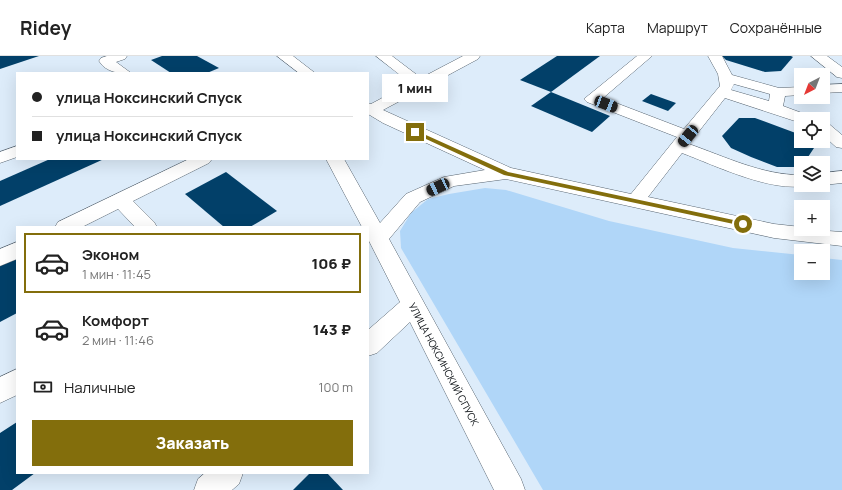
<!DOCTYPE html>
<html lang="ru">
<meta charset="utf-8">
<style>
:root{--surface:#fff;--page:#f6f6f6;--text:#222;--muted:#767676;--line:#e0e0e0;--accent:#836e0c}
body{margin:0;font-family:Manrope,sans-serif;background:var(--page);color:var(--text);height:100vh;display:flex;flex-direction:column;font-size:15px;white-space:nowrap}
*{box-sizing:border-box;margin:0}
p{font-size:13px;color:var(--muted)}
.icon{flex:none;width:22px;height:22px;fill:none;stroke:currentColor;stroke-width:2;stroke-linecap:round;stroke-linejoin:round}
.map{position:relative;flex:1;overflow:hidden}
.panel{position:absolute;left:16px;top:170px;width:353px;height:248px;display:flex;flex-direction:column;background:var(--surface);border-radius:0px;box-shadow:0 4px 16px #0002}
.panel>*{flex:none}
.top-card{position:absolute;left:16px;top:16px;width:353px;height:88px;border-radius:0px;box-shadow:0 4px 16px #0002;display:grid;align-content:center;height:88px;padding:0 16px;background:var(--surface)}
.needle{width:26px;rotate:222deg}
.tools{position:absolute;left:794px;top:12px;display:grid;gap:8px}
.tools a{display:grid;place-items:center;width:36px;height:36px;border-radius:0px;background:var(--surface);box-shadow:0 4px 16px #0002;font-size:20px}
.end{position:absolute;width:18px;height:18px;margin:-9px;border:5px solid #836e0c;background:#fff;box-shadow:0 0 0 2px #fff}
.from{border-radius:50%}
.bubble{position:absolute;height:28px;border-radius:0px;background:var(--surface);box-shadow:0 4px 16px #0002;font-size:13px;font-weight:800;line-height:28px;text-align:center}
.car{position:absolute;width:12px;height:24px;margin:-12px -6px;border-radius:5px;box-shadow:0 0 3px 1px #0007;background:linear-gradient(#222 24%,#8ab4d8 0 40%,#222 0 76%,#8ab4d8 0 86%,#222 0)}
.top-card b{display:flex;align-items:center;gap:14px;height:38px;font-size:15px}
.top-card b+b{border-top:1px solid var(--line)}
.top-card i{width:10px;height:10px;background:var(--text)}
ul{padding:7px 0 0;list-style:none}
li{display:flex;align-items:center;gap:12px;height:60px;margin:0 8px 6px;padding:0 8px;border:2px solid transparent;border-radius:0px}
li div{flex:1}
li b{display:block;font-size:15px}
li em{font-style:normal;font-weight:800}
li.selected{border-color:var(--accent)}
li>.icon{width:36px;height:36px;stroke-width:1.5}
.pay{display:flex;align-items:center;gap:10px;height:44px;padding:0 16px;font-size:15px}
.pay p{margin-inline-start:auto}
.action{display:flex;gap:8px;margin-top:auto;padding:8px 16px}
.action a{flex:1;height:46px;border-radius:0px;background:var(--accent);color:#fff;font-size:16px;font-weight:800;line-height:46px;text-align:center}
header{display:flex;align-items:center;gap:24px;box-sizing:border-box;height:56px;padding:0 20px;background:var(--surface);border-bottom:1px solid var(--line)}
header strong{font-size:19px}
nav{display:flex;gap:22px;margin-inline-start:auto;font-size:14px}
.map>svg:first-child{display:block}
.green{fill:#b0d6f8}
.building{fill:#024069}
.lines{fill:none;stroke-linecap:round;stroke-linejoin:round}
.minor-casing{stroke:#576470;stroke-width:1}
.minor{fill:#fff;fill-rule:evenodd}
.route{fill:#836e0c}
.labels{text-anchor:middle;dominant-baseline:central;stroke-width:4;stroke-linejoin:round;paint-order:stroke}
.street-label{font-size:10px;fill:#0b1014;stroke:#fff}
</style>
<header>
<strong>Ridey</strong>
<nav><a>Карта</a><a>Маршрут</a><a>Сохранённые</a></nav>
</header>
<div class="map">
<svg width="842" height="434" viewBox="0 0 842 434">
<rect width="100%" height="100%" fill="#ddecfa"/>
<!-- green -->
<polygon class="green" points="485,132 506,134 609,165 733,192 801,199 801,217 823,217 823,202 842,204 842,434 543,434 401,192 400,175 411,157 428,143 449,138"/>
<!-- building -->
<g class="building">
<polygon points="0,0 39,0 0,13"/>
<polygon points="162,0 197,0 219,12 207,17 171,17 151,4"/>
<polygon points="557,0 600,0 551,36 520,24"/>
<polygon points="722,0 791,0 793,1 781,15 765,16 726,4"/>
<polygon points="551,36 610,60 592,76 531,50"/>
<polygon points="651,38 676,47 668,55 642,45"/>
<polygon points="739,62 755,62 801,79 801,85 807,85 814,92 804,107 801,107 801,111 777,111 751,101 731,92 722,80"/>
<polygon points="50,103 104,103 0,150 0,125"/>
<polygon points="226,116 277,155 250,171 224,171 185,138"/>
<polygon points="17,196 17,257 0,266 0,204"/>
<polygon points="17,366 17,417 35,417 12,434 0,434 0,377"/>
<polygon points="310,417 327,417 343,434 293,434"/>
</g>
<g class="lines">
<defs>
<g id="minor">
<path d="M107 0H127L125 3 116 6 131 17C118 17 107 17 99 5L101 2Z"/>
<polygon points="277,0 293,0 315,17 299,17"/>
<path d="M376 0H392L421 22 463 0H480L478 3 383 54 511 112 631 138 677 81 587 46 584 43 637 0H652L603 42 684 73 720 30 718 18 708 0H722L732 19 779 32 801 31V39L785 40 783 50 810 60 812 63H801V67L725 42 689 88C726 101 762 119 801 119V129H807C774 138 714 109 682 97L648 141 774 168 801 171V173L842 176V190L774 182 506 123 454 130 420 146 389 183 521 423 525 434H494L410 266 377 297 368 300V274L400 246 368 183V171H362L326 103H344L380 167 406 138 444 121 485 114 383 67 368 58V47L371 48 410 27ZM734 28 770 38 769 45 731 34Z"/>
<polygon points="811,0 827,0 842,11 842,22 837,21"/>
<polygon points="842,28 842,36 823,37 823,29"/>
<polygon points="823,66 829,68 842,79 842,92 836,91 823,79"/>
<polygon points="17,90 17,101 0,107 0,96"/>
<polygon points="189,103 212,103 209,107 133,145 154,166 157,171 135,171 118,153 82,171 55,171 58,166"/>
<polygon points="842,115 842,127 823,129 823,117"/>
<polygon points="17,186 17,203 0,210 0,193"/>
<polygon points="17,313 17,339 0,347 0,321"/>
<polygon points="205,417 243,417 239,428 232,434 194,434 198,423"/>
</g>
</defs>
<!-- minor casing -->
<use href="#minor" class="minor-casing"/>
<!-- minor -->
<use href="#minor" class="minor"/>
</g>
<!-- route -->
<polygon class="route" points="413,75 417,75 508,116 743,166 746,168 743,170 504,119 413,77"/>
<g class="labels">
<!-- street labels -->
<g class="street-label">
<text transform="translate(444 308) rotate(62)">УЛИЦА НОКСИНСКИЙ СПУСК</text>
</g>
</g>
</svg>
<div class="tools">
<a><svg class="needle" viewBox="-14 -14 28 28"><path d="M0-13l5 13h-10z" fill="#e53935"/><path d="M0 13l5-13h-10z" fill="#767676"/></svg></a>
<a><svg class="icon" aria-label="locate" viewBox="0 0 24 24"><circle cx="12" cy="12" r="6"/><path d="M12 2v4M12 18v4M2 12h4M18 12h4"/></svg></a>
<a><svg class="icon" aria-label="layers" viewBox="0 0 24 24"><path d="M12 4l9 5-9 5-9-5zM3 14l9 5 9-5"/></svg></a>
<a>+</a>
<a>−</a>
</div>
<i class="end from" style="left:743px;top:168px"></i>
<i class="end" style="left:415px;top:76px"></i>
<div class="bubble" style="left:382px;top:18px;width:66px">1 мин</div>
<i class="car" style="left:606px;top:48px;rotate:111deg"></i>
<i class="car" style="left:688px;top:80px;rotate:219deg"></i>
<i class="car" style="left:438px;top:131px;rotate:245deg"></i>
<div class="top-card">
<b><i class="from"></i>улица Ноксинский Спуск</b>
<b><i></i>улица Ноксинский Спуск</b>
</div>
<section class="panel">
<ul>
<li class="selected"><svg class="icon" aria-label="car" viewBox="0 0 24 24"><path d="M5 17H2v-5l4-1 3-4h7l3 4 3 1v5h-3M9 17h6M6 11h13"/><circle cx="7" cy="17" r="2"/><circle cx="17" cy="17" r="2"/></svg><div><b>Эконом</b><p>1 мин · 11:45</p></div><em>106 ₽</em></li>
<li><svg class="icon" aria-label="car" viewBox="0 0 24 24"><path d="M5 17H2v-5l4-1 3-4h7l3 4 3 1v5h-3M9 17h6M6 11h13"/><circle cx="7" cy="17" r="2"/><circle cx="17" cy="17" r="2"/></svg><div><b>Комфорт</b><p>2 мин · 11:46</p></div><em>143 ₽</em></li>
</ul>
<div class="pay"><svg class="icon" aria-label="cash" viewBox="0 0 24 24"><path d="M3 7h18v10H3z"/><circle cx="12" cy="12" r="2"/></svg>Наличные<p>100 m</p></div>
<div class="action"><a>Заказать</a></div>
</section>
</div>
